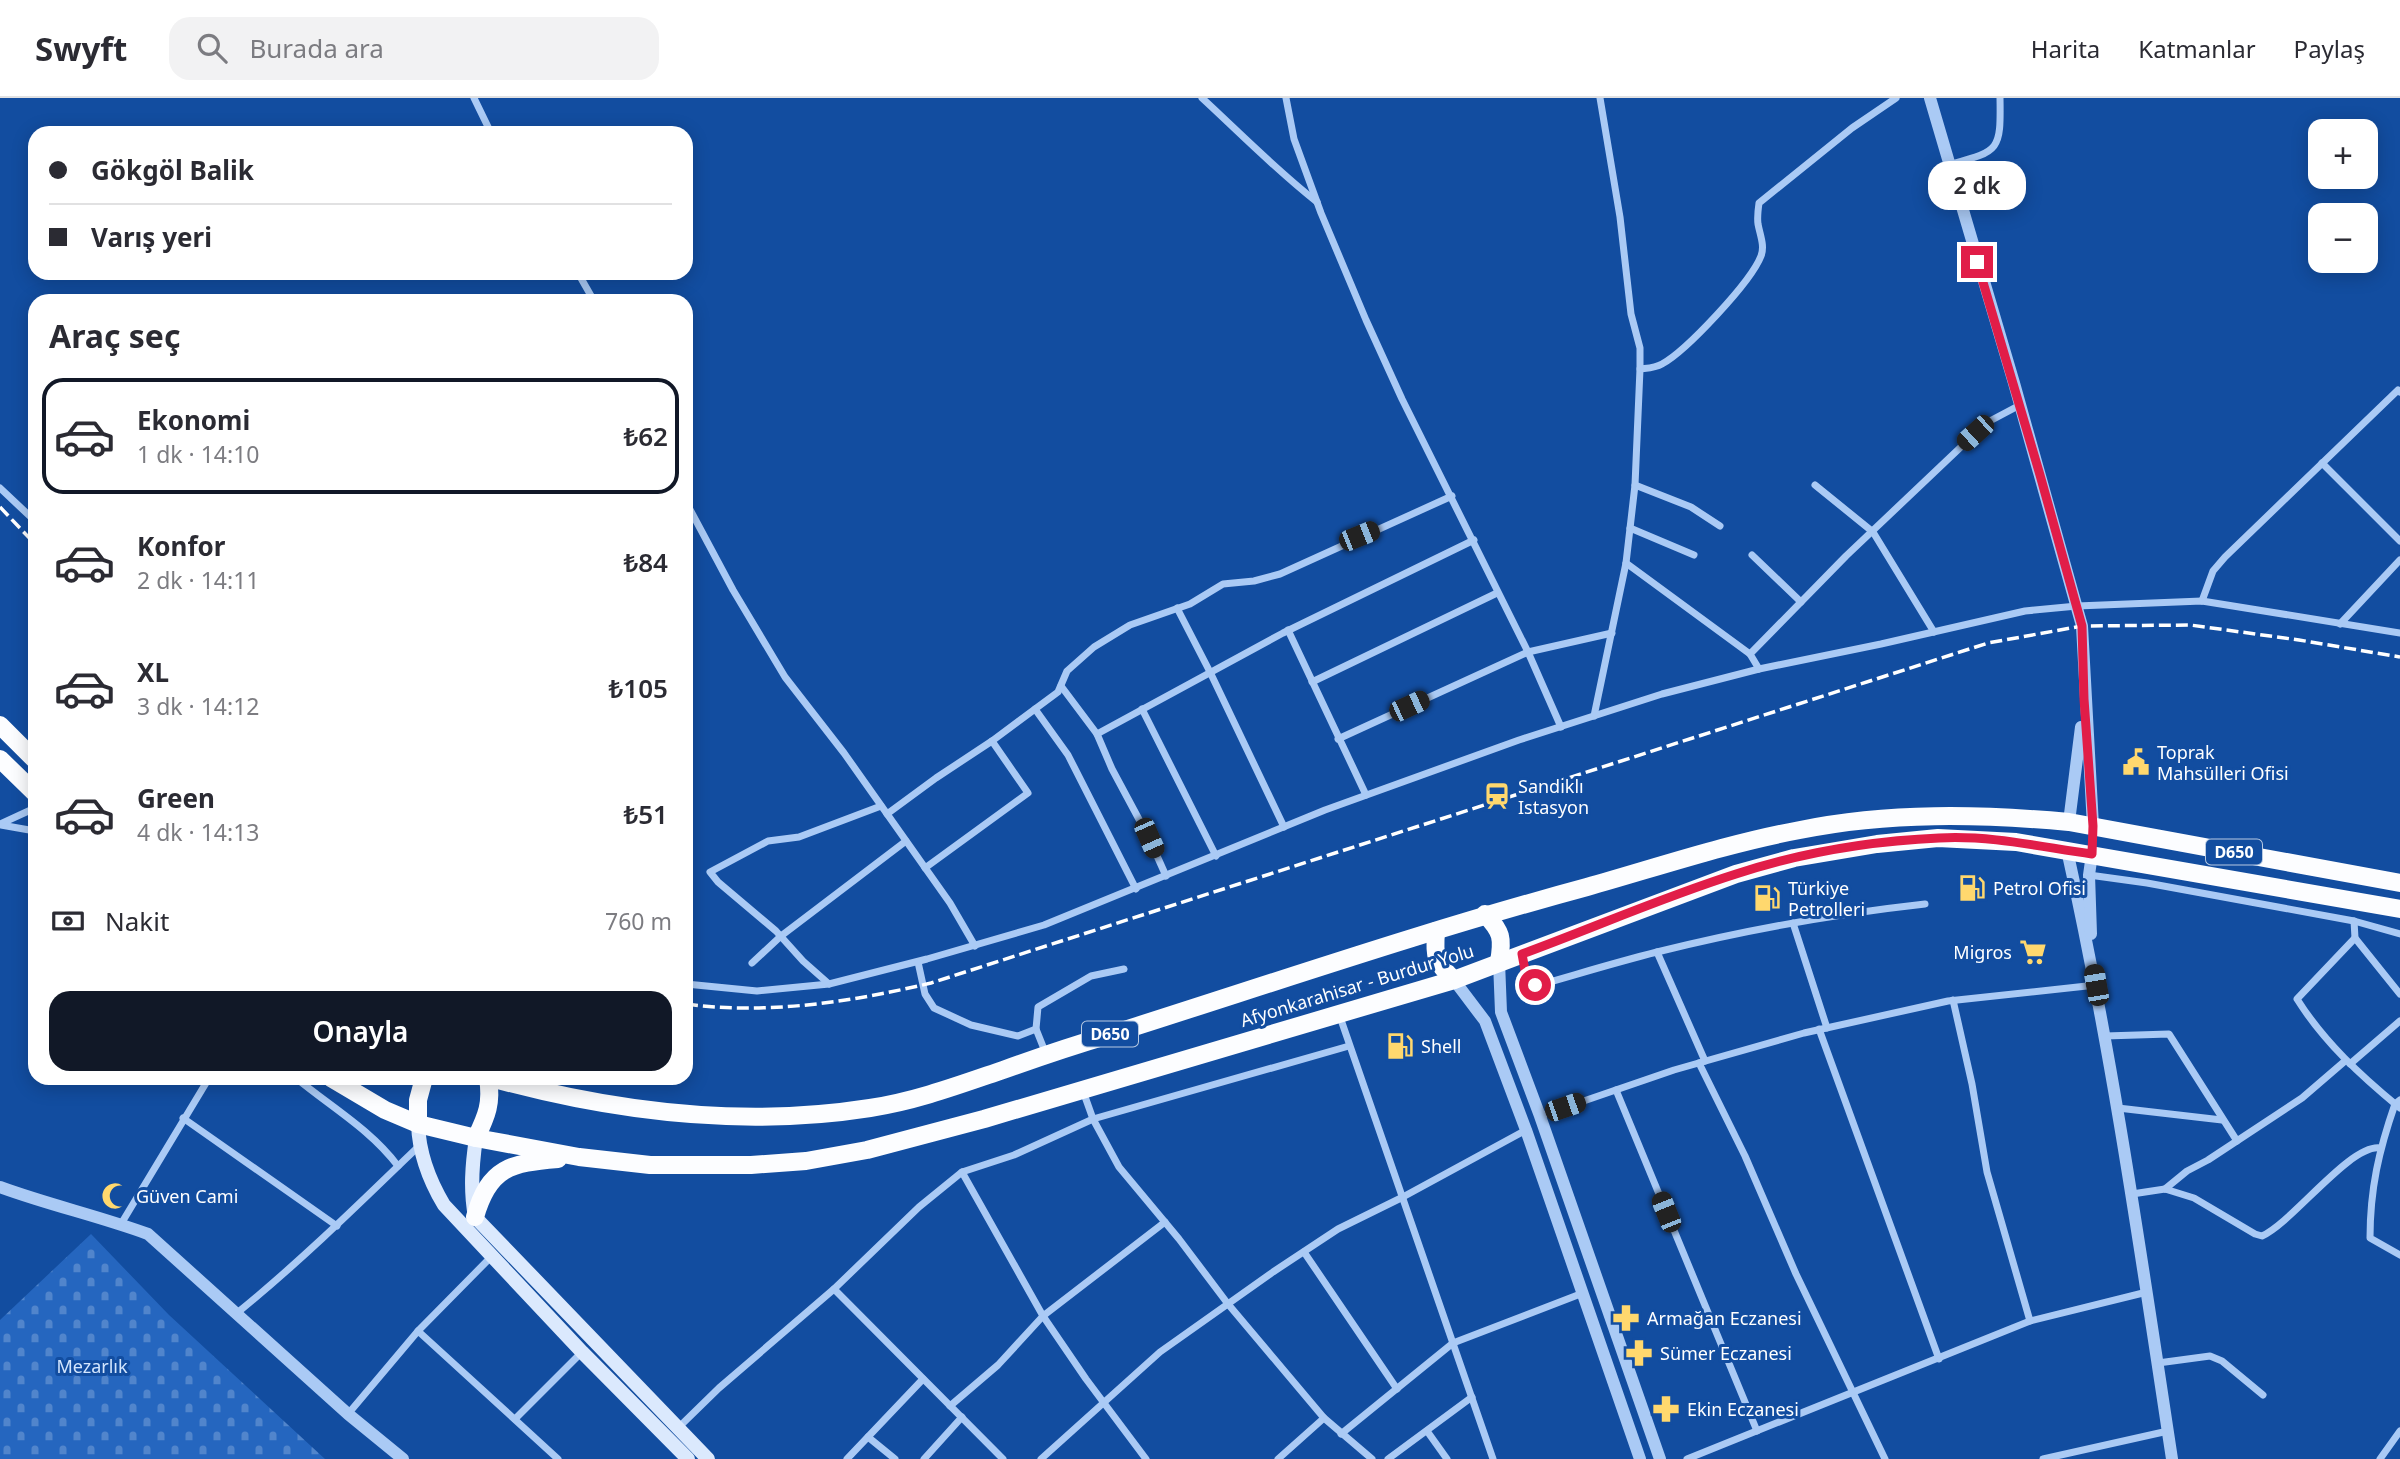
<!DOCTYPE html>
<html lang="tr">
<meta charset="utf-8">
<style>
:root{--surface:#fff;--page:#f2f2f3;--text:#2b2b33;--muted:#7c7c81;--line:#e1e1e2;--accent:#111827}
body{margin:0;font-family:"Noto Sans",sans-serif;background:var(--page);color:var(--text);height:100vh;display:flex;flex-direction:column;font-size:26px;white-space:nowrap}
*{box-sizing:border-box;margin:0}
p{font-size:23px;color:var(--muted)}
.icon{flex:none;width:38px;height:38px;fill:none;stroke:currentColor;stroke-width:2;stroke-linecap:round;stroke-linejoin:round}
.map{position:relative;flex:1;overflow:hidden}
.drawer{position:absolute;left:28px;top:196px;width:665px;height:791px;display:flex;flex-direction:column;background:var(--surface);border-radius:21px;box-shadow:0 4px 18px #0003}
.drawer>*{flex:none}
.banner{position:absolute;left:28px;top:28px;width:665px;height:154px;border-radius:21px;box-shadow:0 4px 18px #0003;display:grid;align-content:center;height:154px;padding:0 21px;background:var(--surface)}
.fabs{position:absolute;left:2308px;top:21px;display:grid;gap:14px}
.fabs a{display:grid;place-items:center;width:70px;height:70px;border-radius:14px;background:var(--surface);box-shadow:0 4px 18px #0003;font-size:35px}
.end{position:absolute;width:32px;height:32px;margin:-16px;border:9px solid #e11d48;background:#fff;box-shadow:0 0 0 4px #fff}
.from{border-radius:50%}
.bubble{position:absolute;height:49px;border-radius:21px;background:var(--surface);box-shadow:0 4px 18px #0003;font-size:23px;font-weight:600;line-height:49px;text-align:center}
.car{position:absolute;width:21px;height:42px;margin:-21px -10px;border-radius:9px;box-shadow:0 0 5px 2px #0007;background:linear-gradient(#222 24%,#8ab4d8 0 40%,#222 0 76%,#8ab4d8 0 86%,#222 0)}
.banner b{display:flex;align-items:center;gap:24px;height:66px;font-size:26px}
.banner b+b{border-top:2px solid var(--line)}
.banner i{width:18px;height:18px;background:var(--text)}
ul{padding:0;list-style:none}
li{display:flex;align-items:center;gap:21px;height:116px;margin:0 14px 10px;padding:0 7px;border:4px solid transparent;border-radius:21px}
li div{flex:1}
li b{display:block;font-size:26px}
li em{font-style:normal;font-weight:600}
li.on{border-color:var(--accent)}
li>.icon{width:63px;height:63px;stroke-width:1.5}
h2{padding:0 21px;font-size:32px;line-height:84px}
.pay{display:flex;align-items:center;gap:18px;height:77px;padding:0 21px;font-size:26px}
.pay p{margin-inline-start:auto}
.button{display:flex;gap:14px;margin-top:auto;padding:14px 21px}
.button a{flex:1;height:80px;border-radius:21px;background:var(--accent);color:#fff;font-size:28px;font-weight:600;line-height:80px;text-align:center}
header{display:flex;align-items:center;gap:42px;box-sizing:border-box;height:98px;padding:0 35px;background:var(--surface);border-bottom:2px solid var(--line)}
header strong{font-size:33px}
nav{display:flex;gap:38px;margin-inline-start:auto;font-size:24px}
.search{width:490px;height:63px;background:var(--page);display:flex;align-items:center;gap:18px;box-sizing:border-box;padding:0 24px;border-radius:21px;color:var(--muted);font-size:26px}
.map>svg:first-child{display:block}
.cemetery{fill:url(#cemetery-stones)}
.lines{fill:none;stroke-linecap:round;stroke-linejoin:round}
.minor{stroke:#aacaf5;stroke-width:7}
.tertiary{stroke:#aacaf5;stroke-width:12}
.secondary{stroke:#dbe9fd;stroke-width:14}
.trunk{stroke:#fcfdff;stroke-width:18}
.rail{stroke:#fff;stroke-width:3.5;stroke-dasharray:12 5;stroke-linecap:butt}
.route{stroke:#e11d48;stroke-width:9}
.labels{text-anchor:middle;dominant-baseline:central;stroke-width:6;stroke-linejoin:round;paint-order:stroke}
.shield{fill:#124da0;stroke:#b8cae2;stroke-width:2}
.shield-label{font-size:16px;font-weight:bold;fill:#fff}
.poi-label{font-size:18px;fill:#fff;stroke:#124da0;text-anchor:start}
.street-label{font-size:18px;fill:#fff;stroke:#124da0}
.park-label{font-size:18px;fill:#d3e6fe;stroke:#124da0}
</style>
<header>
<strong>Swyft</strong>
<div class="search"><svg class="icon" aria-label="search" viewBox="0 0 24 24"><circle cx="10" cy="10" r="6"/><path d="M15 15l6 6"/></svg>Burada ara</div>
<nav><a>Harita</a><a>Katmanlar</a><a>Paylaş</a></nav>
</header>
<div class="map">
<svg width="2400" height="1361" viewBox="0 0 2400 1361">
<defs>
<pattern id="cemetery-stones" width="16" height="16" patternUnits="userSpaceOnUse" patternTransform="scale(1.75)"><rect width="16" height="16" fill="#2566bf"/><path d="M2 7V4a2 2 0 0 1 4 0v3zM10 15v-3a2 2 0 0 1 4 0v3z" fill="#5185cc"/></pattern>
</defs>
<rect width="100%" height="100%" fill="#124da0"/>
<!-- cemetery -->
<polygon class="cemetery" points="91,1136 169,1217 325,1361 0,1361 0,1222"/>
<g class="lines">
<!-- minor -->
<g class="minor">
<polyline points="474,0 491,35"/>
<path d="M1202 0C1240 35 1276 72 1317 104"/>
<polyline points="1286,0 1294,41 1321,115 1366,222 1402,301 1528,554 1561,629"/>
<path d="M1948 67C1999 53 2001 54 2000 0"/>
<polyline points="578,175 594,203"/>
<path d="M1640 271C1648 270 1655 270 1662 266 1686 253 1751 184 1761 158 1765 148 1760 137 1758 126 1757 119 1758 112 1759 105L1852 30 1896 0"/>
<polyline points="2322,365 2400,443"/>
<polyline points="1635,387 1691,409 1720,428"/>
<polyline points="1815,387 1873,434 1934,534"/>
<polyline points="0,390 35,423"/>
<polyline points="686,404 733,492 785,579 844,655 950,805 975,848"/>
<polyline points="1630,430 1694,457"/>
<polyline points="1752,457 1801,504"/>
<polyline points="1626,465 1750,556"/>
<polyline points="2202,503 2213,473 2225,459 2398,292 2400,294"/>
<polyline points="1177,510 1210,574 1284,729"/>
<polyline points="2340,526 2400,462"/>
<polyline points="1288,532 1366,697"/>
<polyline points="1759,571 1750,556 1846,458 1963,347 1988,324 2020,307"/>
<polyline points="1312,584 1497,495"/>
<polyline points="1061,588 1097,636 1112,671 1149,740 1166,778"/>
<polyline points="1035,611 1068,657 1136,791"/>
<polyline points="1142,611 1216,758"/>
<polyline points="1594,618 1626,465 1635,387 1640,271 1640,250 1631,216 1620,119 1600,0"/>
<polyline points="1097,636 1283,535 1474,442"/>
<polyline points="1338,641 1528,554 1612,535"/>
<polyline points="887,716 936,680 992,643 1058,594 1067,573 1094,549 1130,527 1190,506 1223,486 1254,483 1280,476 1452,398"/>
<polyline points="0,726 35,710"/>
<polyline points="1,727 35,733"/>
<polyline points="925,770 1028,695 992,643"/>
<polyline points="2089,777 2147,785 2354,823 2400,836"/>
<polyline points="2354,823 2355,840 2400,896"/>
<polyline points="1793,825 1827,930"/>
<path d="M2355 840 2297 901C2324 944 2361 978 2400 1010"/>
<polyline points="1657,854 1705,963"/>
<path d="M1522 857 1527 883 1539 887C1578 876 1617 864 1657 854 1745 832 1835 816 1925 806"/>
<polyline points="918,864 925,896 934,910 971,927 1018,938 1036,931"/>
<polyline points="752,865 781,838 906,743"/>
<polyline points="686,886 757,893 829,886 927,861 1044,827 1325,712 1519,642 1662,596 1759,571 1881,546 2025,513 2077,508 2202,503 2400,535"/>
<polyline points="829,886 803,863 776,833 718,784 710,774 768,743 799,739 881,708"/>
<polyline points="1953,902 1972,986 1987,1074 2030,1223"/>
<polyline points="1339,916 1493,1361"/>
<polyline points="1819,931 1939,1261"/>
<polyline points="2105,938 2169,936 2237,1043"/>
<polyline points="1046,956 1036,931 1038,909 1091,878 1124,871"/>
<polyline points="1699,965 1745,1058 1796,1176 1885,1361"/>
<polyline points="2350,966 2400,923"/>
<path d="M296 980C331 1009 370 1031 398 1068"/>
<polyline points="1616,992 1757,1333"/>
<polyline points="1083,993 1093,1021 1119,1069 1179,1141 1228,1206 1324,1320 1372,1361"/>
<path d="M2400 1002 2395 1006C2379 1052 2370 1091 2370 1140L2400 1157"/>
<polyline points="2118,1010 2222,1022"/>
<polyline points="1540,1018 1674,972 1804,935 1948,903 2096,887"/>
<polyline points="183,1020 337,1128"/>
<polyline points="962,1074 1043,1218 1086,1281 1146,1361"/>
<polyline points="2165,1091 2187,1073 2208,1062 2302,1000 2345,963"/>
<path d="M2132 1096 2165 1091 2194 1100 2255 1136 2262 1138C2293 1124 2350 1046 2380 1050"/>
<polyline points="121,1126 209,980"/>
<polyline points="1304,1154 1397,1291"/>
<polyline points="834,1191 1003,1361"/>
<path d="M237 1215C301 1163 359 1106 419 1048"/>
<polyline points="418,1233 491,1159"/>
<polyline points="2158,1265 2210,1258 2222,1263 2263,1297"/>
<polyline points="950,1308 998,1267 1043,1218 1165,1124"/>
<polyline points="348,1316 418,1233 558,1361"/>
<polyline points="515,1321 582,1254"/>
<polyline points="678,1330 719,1290 834,1191 919,1109 962,1074 1014,1057 1093,1021 1349,948"/>
<polyline points="1427,1333 1447,1361"/>
<polyline points="1341,1336 1453,1245 1583,1195"/>
<polyline points="868,1339 895,1361"/>
<polyline points="847,1361 923,1281"/>
<polyline points="924,1361 962,1319"/>
<polyline points="1041,1361 1160,1254 1273,1174 1338,1131 1401,1100 1526,1032"/>
<polyline points="1278,1361 1324,1320"/>
<polyline points="1388,1361 1472,1299"/>
<polyline points="1687,1361 2030,1223 2147,1194"/>
<polyline points="2043,1361 2168,1333"/>
<polyline points="2380,1361 2400,1333"/>
</g>
<!-- tertiary -->
<g class="tertiary">
<polyline points="1930,0 2014,285 2082,528 2093,728"/>
<polyline points="2069,724 2081,629"/>
<path d="M2067 752C2112 954 2141 1157 2172 1361"/>
<polyline points="2091,836 2089,777 2092,756"/>
<polyline points="1499,864 1501,914 1540,1018 1660,1361"/>
<polyline points="1454,882 1485,923 1526,1032 1640,1361"/>
<path d="M0 1089C49 1107 99 1118 148 1136L348 1316 403 1361"/>
</g>
<!-- secondary -->
<g class="secondary">
<path d="M418 1026C419 1055 429 1082 444 1107L582 1254 688 1361"/>
<path d="M476 1040C472 1067 470 1092 475 1119L708 1361"/>
</g>
<!-- trunk -->
<g class="trunk">
<polyline points="0,627 35,662"/>
<polyline points="0,661 35,695"/>
<path d="M1485 816C1502 834 1503 840 1499 864"/>
<path d="M1436 833C1434 859 1435 864 1454 882"/>
<polyline points="331,980 385,1012 418,1026 476,1040 579,1059 650,1067 751,1067 806,1063 867,1052 984,1021 1454,882 1736,776 1794,760 1877,746 1938,740 2016,744 2400,811"/>
<path d="M491 980C614 1014 743 1030 870 1010 916 1003 959 987 1003 972 1039 959 1075 947 1112 936 1270 886 1427 832 1587 789 1658 769 1729 745 1800 732 1889 714 1980 716 2069 724L2400 785"/>
<polyline points="418,1026 418,1002 424,980"/>
<path d="M476 1040C487 1017 492 1005 488 980"/>
<path d="M475 1119C489 1069 511 1065 558 1061"/>
</g>
<!-- rail -->
<g class="rail">
<polyline points="0,409 35,446"/>
<path d="M686 906C767 917 851 904 931 885L1988 545 2082 528 2190 527 2299 542 2400 559"/>
</g>
</g>
<g class="lines">
<!-- route -->
<path class="route" d="M1535 887 1527 883 1522 856C1593 830 1663 799 1736 776 1800 755 1871 743 1939 740 1990 737 2041 749 2092 756L2093 728 2084 601 2082 528 2040 377 1977 164"/>
</g>
<!-- icons -->
<defs>
<symbol id="civic-bare" viewBox="-9 -9 18 18"><path d="M-.6-6.5H3V-4.5H.6V-3L4-1V1h2V6H-6V1h2V-1L-.6-3ZM-1.2 2.5V6h2.4V2.5Z" fill="#ffd86e" stroke="#124da0" stroke-width="2.5" paint-order="stroke"/></symbol>
<symbol id="station-bare" viewBox="-9 -9 18 18"><path d="M-3-6H3Q5-6 5-4V2Q5 4 3 4L4.5 6H3L1.5 4h-3L-3 6H-4.5L-3 4Q-5 4-5 2V-4Q-5-6-3-6ZM-3.5-4v3h7v-3ZM-3.5 1v1.5H-2V1ZM2 1v1.5H3.5V1Z" fill="#ffd86e" stroke="#124da0" stroke-width="2.5" paint-order="stroke"/></symbol>
<symbol id="fuel-bare" viewBox="-9 -9 18 18"><path d="M-5.5-6h7V0h2V4h1.3V-2.5L3-4.5l.8-.8L6-3V5H2.5V1h-1V6h-7ZM-4.2-4.7v3.2H.2V-4.7Z" fill="#ffd86e" stroke="#124da0" stroke-width="2.5" paint-order="stroke"/></symbol>
<symbol id="supermarket-bare" viewBox="-9 -9 18 18"><path d="M-6-5.5h2.5l.6 2H6L4.5 2H-2.5L-4.4-4H-6ZM-1.5 3.2a1.3 1.3 0 1 0 .1 0ZM3 3.2a1.3 1.3 0 1 0 .1 0Z" fill="#ffd86e" stroke="#124da0" stroke-width="2.5" paint-order="stroke"/></symbol>
<symbol id="mosque-bare" viewBox="-9 -9 18 18"><path d="M3.5-4.9A6 6 0 1 0 3.5 4.9A5 5 0 1 1 3.5-4.9Z" fill="#ffd86e" stroke="#124da0" stroke-width="2.5" paint-order="stroke"/></symbol>
<symbol id="pharmacy-bare" viewBox="-9 -9 18 18"><path d="M-2-6h4v4h4v4h-4v4h-4v-4h-4v-4h4Z" fill="#ffd86e" stroke="#124da0" stroke-width="2.5" paint-order="stroke"/></symbol>
</defs>
<g fill-rule="evenodd">
<use href="#civic-bare" x="2117" y="645" width="38" height="38"/>
<use href="#station-bare" x="1478" y="679" width="38" height="38"/>
<use href="#fuel-bare" x="1953" y="771" width="38" height="38"/>
<use href="#fuel-bare" x="1748" y="781" width="38" height="38"/>
<use href="#supermarket-bare" x="2014" y="835" width="38" height="38"/>
<use href="#fuel-bare" x="1381" y="929" width="38" height="38"/>
<use href="#mosque-bare" x="96" y="1079" width="38" height="38"/>
<use href="#pharmacy-bare" x="1607" y="1201" width="38" height="38"/>
<use href="#pharmacy-bare" x="1620" y="1236" width="38" height="38"/>
<use href="#pharmacy-bare" x="1647" y="1292" width="38" height="38"/>
</g>
<g class="labels">
<!-- shield labels -->
<g class="shield">
<rect x="2206" y="741.5" width="56" height="25" rx="5"/>
<rect x="1082" y="923.5" width="56" height="25" rx="5"/>
</g>
<g class="shield-label">
<text x="2234" y="754">D650</text>
<text x="1110" y="936">D650</text>
</g>
<!-- poi labels -->
<g class="poi-label">
<text x="2157" y="654">Toprak<tspan x="2157" dy="21">Mahsülleri Ofisi</tspan></text>
<text x="1518" y="688">Sandıklı<tspan x="1518" dy="21">Istasyon</tspan></text>
<text x="1788" y="790">Türkiye<tspan x="1788" dy="21">Petrolleri</tspan></text>
<text x="1993" y="790">Petrol Ofisi</text>
<text x="2012" y="854" text-anchor="end">Migros</text>
<text x="1421" y="948">Shell</text>
<text x="136" y="1098">Güven Cami</text>
<text x="1647" y="1220">Armağan Eczanesi</text>
<text x="1660" y="1255">Sümer Eczanesi</text>
<text x="1687" y="1311">Ekin Eczanesi</text>
</g>
<!-- street labels -->
<g class="street-label">
<text transform="translate(1357 887) rotate(-17)">Afyonkarahisar - Burdur Yolu</text>
</g>
<!-- park labels -->
<g class="park-label">
<text x="92" y="1268">Mezarlık</text>
</g>
</g>
</svg>
<div class="fabs">
<a>+</a>
<a>−</a>
</div>
<i class="end from" style="left:1535px;top:887px"></i>
<i class="end" style="left:1977px;top:164px"></i>
<div class="bubble" style="left:1928px;top:63px;width:98px">2 dk</div>
<i class="car" style="left:1975px;top:335px;rotate:228deg"></i>
<i class="car" style="left:1359px;top:438px;rotate:68deg"></i>
<i class="car" style="left:1409px;top:608px;rotate:65deg"></i>
<i class="car" style="left:1149px;top:740px;rotate:156deg"></i>
<i class="car" style="left:2096px;top:887px;rotate:350deg"></i>
<i class="car" style="left:1565px;top:1009px;rotate:71deg"></i>
<i class="car" style="left:1666px;top:1114px;rotate:338deg"></i>
<div class="banner">
<b><i class="from"></i>Gökgöl Balik</b>
<b><i></i>Varış yeri</b>
</div>
<section class="drawer">
<h2>Araç seç</h2>
<ul>
<li class="on"><svg class="icon" aria-label="car" viewBox="0 0 24 24"><path d="M5 17H2v-5l4-1 3-4h7l3 4 3 1v5h-3M9 17h6M6 11h13"/><circle cx="7" cy="17" r="2"/><circle cx="17" cy="17" r="2"/></svg><div><b>Ekonomi</b><p>1 dk · 14:10</p></div><em>₺62</em></li>
<li><svg class="icon" aria-label="car" viewBox="0 0 24 24"><path d="M5 17H2v-5l4-1 3-4h7l3 4 3 1v5h-3M9 17h6M6 11h13"/><circle cx="7" cy="17" r="2"/><circle cx="17" cy="17" r="2"/></svg><div><b>Konfor</b><p>2 dk · 14:11</p></div><em>₺84</em></li>
<li><svg class="icon" aria-label="car" viewBox="0 0 24 24"><path d="M5 17H2v-5l4-1 3-4h7l3 4 3 1v5h-3M9 17h6M6 11h13"/><circle cx="7" cy="17" r="2"/><circle cx="17" cy="17" r="2"/></svg><div><b>XL</b><p>3 dk · 14:12</p></div><em>₺105</em></li>
<li><svg class="icon" aria-label="car" viewBox="0 0 24 24"><path d="M5 17H2v-5l4-1 3-4h7l3 4 3 1v5h-3M9 17h6M6 11h13"/><circle cx="7" cy="17" r="2"/><circle cx="17" cy="17" r="2"/></svg><div><b>Green</b><p>4 dk · 14:13</p></div><em>₺51</em></li>
</ul>
<div class="pay"><svg class="icon" aria-label="cash" viewBox="0 0 24 24"><path d="M3 7h18v10H3z"/><circle cx="12" cy="12" r="2"/></svg>Nakit<p>760 m</p></div>
<div class="button"><a>Onayla</a></div>
</section>
</div>
